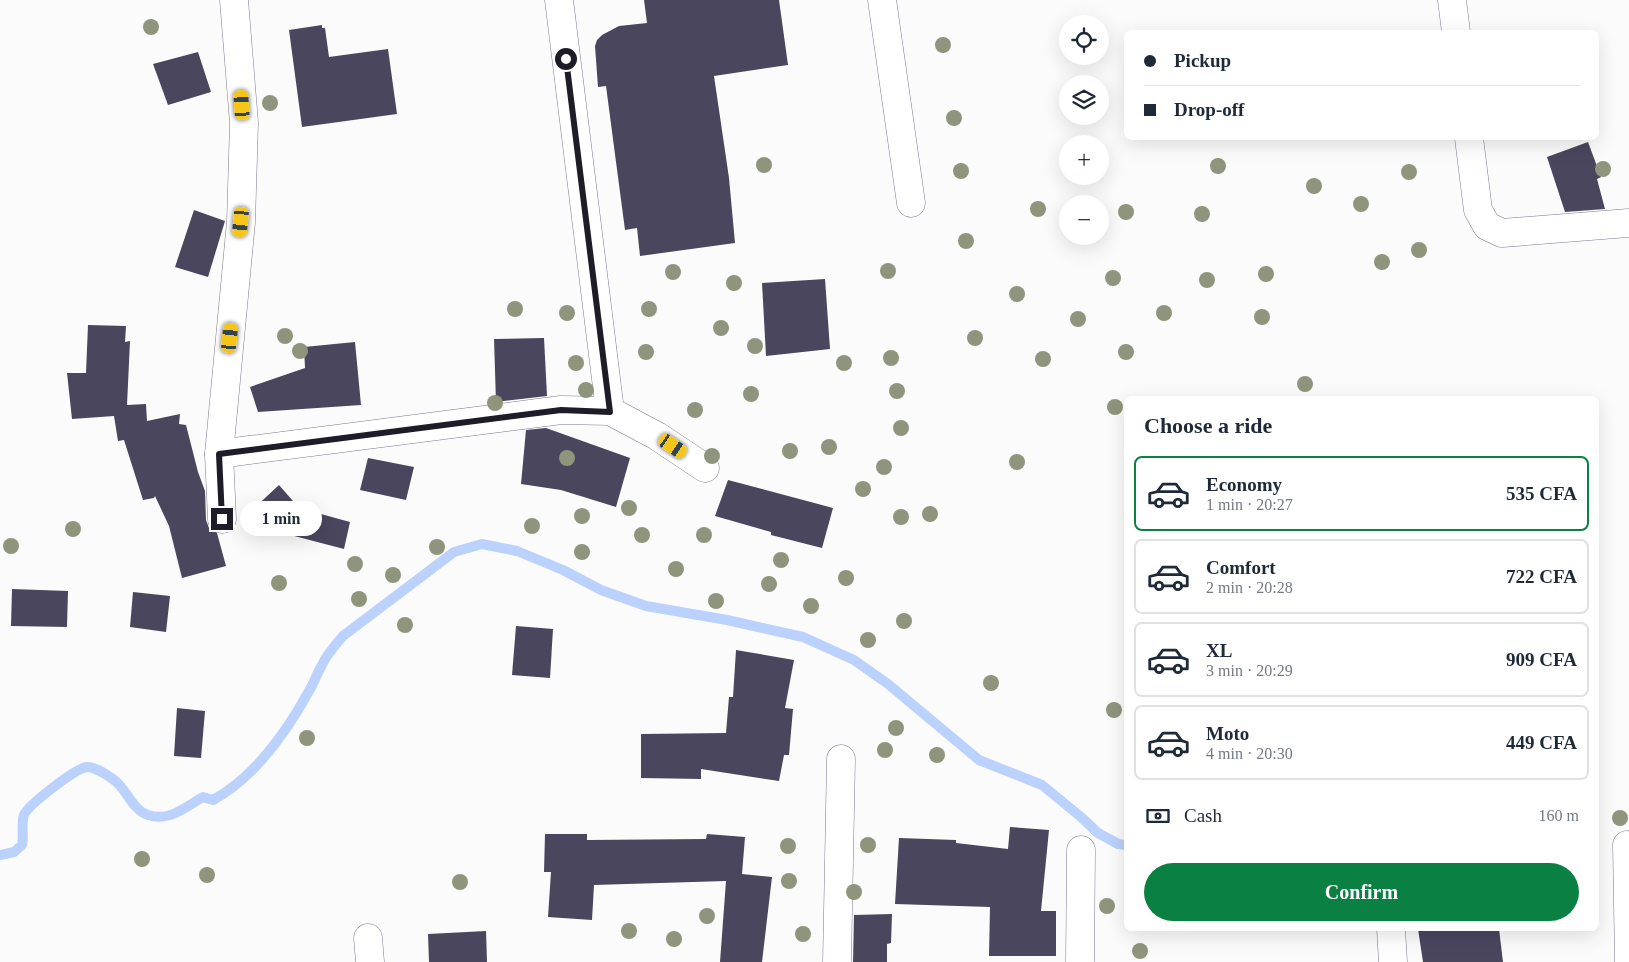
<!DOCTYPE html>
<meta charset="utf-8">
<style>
:root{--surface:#fff;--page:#f6f6f7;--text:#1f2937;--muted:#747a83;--line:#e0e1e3;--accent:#0b8043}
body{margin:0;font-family:Georgia,serif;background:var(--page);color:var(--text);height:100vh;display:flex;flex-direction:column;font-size:19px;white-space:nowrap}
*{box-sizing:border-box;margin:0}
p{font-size:16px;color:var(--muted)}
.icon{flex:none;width:28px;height:28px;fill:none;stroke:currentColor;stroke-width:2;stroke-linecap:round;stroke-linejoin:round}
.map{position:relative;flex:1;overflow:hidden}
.details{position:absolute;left:1124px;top:396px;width:475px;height:535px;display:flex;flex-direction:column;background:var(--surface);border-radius:8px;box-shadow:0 5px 20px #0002}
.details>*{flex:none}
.top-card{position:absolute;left:1124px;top:30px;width:475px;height:110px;border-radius:8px;box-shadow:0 5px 20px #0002;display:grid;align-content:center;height:110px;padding:0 20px;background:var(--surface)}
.buttons{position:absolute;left:1059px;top:15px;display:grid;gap:10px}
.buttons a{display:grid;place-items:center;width:50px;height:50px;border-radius:50%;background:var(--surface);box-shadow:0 5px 20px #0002;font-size:25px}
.end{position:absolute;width:22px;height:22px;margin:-11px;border:6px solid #1d1c27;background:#fff;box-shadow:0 0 0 2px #fff}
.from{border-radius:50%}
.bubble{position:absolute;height:35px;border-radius:18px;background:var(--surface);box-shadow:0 5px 20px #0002;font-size:16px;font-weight:700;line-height:35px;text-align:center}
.car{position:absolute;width:15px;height:30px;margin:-15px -8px;border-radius:6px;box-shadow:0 0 4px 1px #0007;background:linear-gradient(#f5c518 24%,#345 0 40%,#f5c518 0 76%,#345 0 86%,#f5c518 0)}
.top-card b{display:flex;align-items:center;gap:18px;height:48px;font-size:19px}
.top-card b+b{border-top:1px solid var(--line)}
.top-card i{width:12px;height:12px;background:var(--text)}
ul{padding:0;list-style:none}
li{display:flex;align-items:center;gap:15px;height:75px;margin:0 10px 8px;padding:0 10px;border:2px solid var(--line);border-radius:8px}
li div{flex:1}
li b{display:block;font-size:19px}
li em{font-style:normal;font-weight:700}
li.current{border-color:var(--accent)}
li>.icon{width:45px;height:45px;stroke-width:1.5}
h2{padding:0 20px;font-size:22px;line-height:60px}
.pay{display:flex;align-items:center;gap:12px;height:55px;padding:0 20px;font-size:19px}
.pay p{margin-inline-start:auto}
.button{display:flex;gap:10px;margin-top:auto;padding:10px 20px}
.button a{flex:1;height:58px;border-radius:30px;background:var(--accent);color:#fff;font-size:20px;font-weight:700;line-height:58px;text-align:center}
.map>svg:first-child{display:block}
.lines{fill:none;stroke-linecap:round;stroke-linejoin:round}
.stream{stroke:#bad2fd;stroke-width:10}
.building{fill:#49465e}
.minor-casing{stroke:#7d7994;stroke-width:29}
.minor{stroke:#fff;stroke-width:28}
.tree{fill:#8f957c}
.route{stroke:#1d1c27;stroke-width:6}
</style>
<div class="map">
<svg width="1629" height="962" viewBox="0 0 1629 962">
<rect width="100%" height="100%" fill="#fbfbfb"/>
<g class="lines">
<!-- stream -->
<path class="stream" d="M0 855 14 852 22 845C24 836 21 822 24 815 28 805 76 768 87 767 96 767 107 775 114 780 127 789 132 810 148 815 170 822 185 807 203 797L213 800C255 777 287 731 309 691 314 683 316 675 321 667 326 655 335 645 343 636L454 552 482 544 517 551 563 570 601 590 646 606 727 620 803 637 854 660 888 684 979 760 1042 785 1081 817 1098 833 1118 844 1126 845"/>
</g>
<!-- building -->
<g class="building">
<polygon points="644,0 779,0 788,65 714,76 729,178 735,243 640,256 637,228 625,230 606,86 598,87 595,46 597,40 602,35 619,26 647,23"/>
<polygon points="322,25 322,28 325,28 329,57 388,49 397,114 302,127 289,30"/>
<polygon points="198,52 211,92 168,105 153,64"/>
<polygon points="1588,142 1601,177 1597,179 1605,209 1565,212 1547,157"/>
<polygon points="194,210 225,221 208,277 175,267"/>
<polygon points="825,279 830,349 766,356 762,283"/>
<polygon points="88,325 126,326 125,342 130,341 127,405 146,404 147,421 180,414 179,424 186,425 198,472 205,491 206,520 209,528 217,533 226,566 182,578 169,526 155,496 154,498 143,500 124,440 118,441 114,416 72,419 67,373 86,373"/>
<polygon points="544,338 547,396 496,402 494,339"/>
<polygon points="355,342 361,405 258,412 250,387 305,368 304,347"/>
<polygon points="546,428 630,458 616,507 561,490 521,484 526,430"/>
<polygon points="368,458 414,467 406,500 360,490"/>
<polygon points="728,480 833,508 822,548 771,535 771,532 715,516"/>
<polygon points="279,485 299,508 350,522 344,549 279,532 274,536 251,511"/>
<polygon points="12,589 68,591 67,627 11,626"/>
<polygon points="133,592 170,596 166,632 130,627"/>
<polygon points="516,626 553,629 550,678 512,675"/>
<polygon points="736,650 794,660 785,708 793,709 789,755 784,755 779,781 701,769 701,779 641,778 641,734 726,733 729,697 733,697"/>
<polygon points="177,708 205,711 201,758 174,756"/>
<polygon points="1010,827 1049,830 1041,911 1056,911 1056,956 989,956 990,907 895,904 899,838 956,840 956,843 1008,849"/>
<polygon points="545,834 587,834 587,840 706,839 707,834 745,837 742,874 772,877 762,962 720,962 726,881 594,885 592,920 548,917 551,872 544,872"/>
<polygon points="892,914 891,943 887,944 887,962 853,962 854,915"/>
<polygon points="1418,929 1499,929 1503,962 1423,962"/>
<polygon points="486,931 487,962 429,962 428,934"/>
</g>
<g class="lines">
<defs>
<g id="minor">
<polyline points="559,0 610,411"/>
<polyline points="882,0 911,203"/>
<polyline points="1452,0 1456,32"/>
<polyline points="1469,138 1478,210 1487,226 1502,233 1629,223"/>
<polyline points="219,454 561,410 610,411 657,436 705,468"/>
<polyline points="222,519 219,454 241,222 244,123 234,0"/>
<polyline points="1627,845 1629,962"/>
<polyline points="1391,929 1393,962"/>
<polyline points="368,938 370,962"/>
<polyline points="837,962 841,759"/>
<polyline points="1080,962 1081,850"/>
</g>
</defs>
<!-- minor casing -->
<use href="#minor" class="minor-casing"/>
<!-- minor -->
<use href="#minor" class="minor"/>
</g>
<!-- trees -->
<g class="tree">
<circle cx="151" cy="27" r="8"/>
<circle cx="943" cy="45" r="8"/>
<circle cx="270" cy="103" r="8"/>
<circle cx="954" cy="118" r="8"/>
<circle cx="764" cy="165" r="8"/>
<circle cx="1218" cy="166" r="8"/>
<circle cx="1603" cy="169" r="8"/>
<circle cx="961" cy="171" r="8"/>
<circle cx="1409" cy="172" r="8"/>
<circle cx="1314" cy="186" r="8"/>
<circle cx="1361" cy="204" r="8"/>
<circle cx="1038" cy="209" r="8"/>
<circle cx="1126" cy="212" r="8"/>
<circle cx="1202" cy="214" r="8"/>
<circle cx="966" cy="241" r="8"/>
<circle cx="1419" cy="250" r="8"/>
<circle cx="1382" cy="262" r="8"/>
<circle cx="888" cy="271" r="8"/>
<circle cx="673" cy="272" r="8"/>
<circle cx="1266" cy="274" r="8"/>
<circle cx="1113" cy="278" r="8"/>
<circle cx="1207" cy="280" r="8"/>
<circle cx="734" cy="283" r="8"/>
<circle cx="1017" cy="294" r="8"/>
<circle cx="515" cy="309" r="8"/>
<circle cx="649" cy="309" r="8"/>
<circle cx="567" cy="313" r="8"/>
<circle cx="1164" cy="313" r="8"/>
<circle cx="1262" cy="317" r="8"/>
<circle cx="1078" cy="319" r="8"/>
<circle cx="721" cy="328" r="8"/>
<circle cx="285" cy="336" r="8"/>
<circle cx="975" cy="338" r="8"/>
<circle cx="755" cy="346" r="8"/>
<circle cx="300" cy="351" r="8"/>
<circle cx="646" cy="352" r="8"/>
<circle cx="1126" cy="352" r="8"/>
<circle cx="891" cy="358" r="8"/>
<circle cx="1043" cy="359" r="8"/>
<circle cx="576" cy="363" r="8"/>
<circle cx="844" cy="363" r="8"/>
<circle cx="1305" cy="384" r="8"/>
<circle cx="586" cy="390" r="8"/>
<circle cx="897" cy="391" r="8"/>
<circle cx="751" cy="394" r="8"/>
<circle cx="495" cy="403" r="8"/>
<circle cx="1115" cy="407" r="8"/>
<circle cx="695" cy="410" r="8"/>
<circle cx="901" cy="428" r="8"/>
<circle cx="829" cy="447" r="8"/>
<circle cx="790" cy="451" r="8"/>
<circle cx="712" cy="456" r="8"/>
<circle cx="567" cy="458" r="8"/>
<circle cx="1017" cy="462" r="8"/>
<circle cx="884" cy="467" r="8"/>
<circle cx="863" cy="489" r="8"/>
<circle cx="629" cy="508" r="8"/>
<circle cx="930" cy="514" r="8"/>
<circle cx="582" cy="516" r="8"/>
<circle cx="901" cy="517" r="8"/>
<circle cx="532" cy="526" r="8"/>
<circle cx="73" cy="529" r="8"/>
<circle cx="642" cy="535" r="8"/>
<circle cx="704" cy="535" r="8"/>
<circle cx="11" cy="546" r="8"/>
<circle cx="437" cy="547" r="8"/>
<circle cx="582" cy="552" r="8"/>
<circle cx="781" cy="560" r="8"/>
<circle cx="355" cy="564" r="8"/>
<circle cx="676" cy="569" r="8"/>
<circle cx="393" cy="575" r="8"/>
<circle cx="846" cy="578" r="8"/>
<circle cx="279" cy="583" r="8"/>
<circle cx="769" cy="584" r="8"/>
<circle cx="359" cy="599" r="8"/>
<circle cx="716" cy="601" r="8"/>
<circle cx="811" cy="606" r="8"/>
<circle cx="904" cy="621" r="8"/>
<circle cx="405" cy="625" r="8"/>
<circle cx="868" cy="640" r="8"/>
<circle cx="991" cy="683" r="8"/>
<circle cx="1114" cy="710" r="8"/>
<circle cx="896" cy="728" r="8"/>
<circle cx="307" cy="738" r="8"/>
<circle cx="885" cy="750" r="8"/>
<circle cx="937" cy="755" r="8"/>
<circle cx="1620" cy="818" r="8"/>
<circle cx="868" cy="845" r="8"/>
<circle cx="788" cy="846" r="8"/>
<circle cx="142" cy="859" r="8"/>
<circle cx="207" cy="875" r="8"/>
<circle cx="789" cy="881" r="8"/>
<circle cx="460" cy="882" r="8"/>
<circle cx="854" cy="892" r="8"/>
<circle cx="1107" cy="906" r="8"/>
<circle cx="707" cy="916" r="8"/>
<circle cx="629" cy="931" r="8"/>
<circle cx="803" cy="934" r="8"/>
<circle cx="674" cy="939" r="8"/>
<circle cx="1140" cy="951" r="8"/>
</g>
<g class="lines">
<!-- route -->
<polyline class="route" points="222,519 219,454 561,410 610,412 566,59"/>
</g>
</svg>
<div class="buttons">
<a><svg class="icon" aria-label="locate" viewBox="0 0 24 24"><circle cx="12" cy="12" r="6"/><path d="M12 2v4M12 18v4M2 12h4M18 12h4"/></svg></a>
<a><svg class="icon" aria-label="layers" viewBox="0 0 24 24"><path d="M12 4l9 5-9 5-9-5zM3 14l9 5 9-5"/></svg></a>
<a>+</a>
<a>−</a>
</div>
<i class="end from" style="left:566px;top:59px"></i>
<i class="end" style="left:222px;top:519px"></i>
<div class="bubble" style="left:240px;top:501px;width:82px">1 min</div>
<i class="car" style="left:242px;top:105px;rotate:356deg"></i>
<i class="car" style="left:241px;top:222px;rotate:186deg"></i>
<i class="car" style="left:230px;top:338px;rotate:6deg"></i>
<i class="car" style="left:673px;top:446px;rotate:124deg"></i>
<div class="top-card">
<b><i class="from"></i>Pickup</b>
<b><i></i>Drop-off</b>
</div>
<section class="details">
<h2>Choose a ride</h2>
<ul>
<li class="current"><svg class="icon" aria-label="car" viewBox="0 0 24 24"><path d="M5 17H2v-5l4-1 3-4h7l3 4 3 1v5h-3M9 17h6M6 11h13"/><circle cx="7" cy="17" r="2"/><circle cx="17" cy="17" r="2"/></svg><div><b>Economy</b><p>1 min · 20:27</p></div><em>535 CFA</em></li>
<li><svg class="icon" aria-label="car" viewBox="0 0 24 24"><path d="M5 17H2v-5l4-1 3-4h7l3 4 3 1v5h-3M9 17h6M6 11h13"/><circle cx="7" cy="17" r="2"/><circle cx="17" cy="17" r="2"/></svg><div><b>Comfort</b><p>2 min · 20:28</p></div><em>722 CFA</em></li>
<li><svg class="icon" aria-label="car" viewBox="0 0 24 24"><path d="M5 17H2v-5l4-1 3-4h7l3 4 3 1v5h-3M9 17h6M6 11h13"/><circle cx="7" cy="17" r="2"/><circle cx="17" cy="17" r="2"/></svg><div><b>XL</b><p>3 min · 20:29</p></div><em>909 CFA</em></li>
<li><svg class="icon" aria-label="car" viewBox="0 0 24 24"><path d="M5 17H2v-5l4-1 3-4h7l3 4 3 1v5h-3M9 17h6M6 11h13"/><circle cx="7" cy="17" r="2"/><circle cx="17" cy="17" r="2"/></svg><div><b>Moto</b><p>4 min · 20:30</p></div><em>449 CFA</em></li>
</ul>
<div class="pay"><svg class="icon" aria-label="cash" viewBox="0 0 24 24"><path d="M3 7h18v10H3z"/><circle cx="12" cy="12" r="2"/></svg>Cash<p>160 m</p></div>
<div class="button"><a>Confirm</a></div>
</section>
</div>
